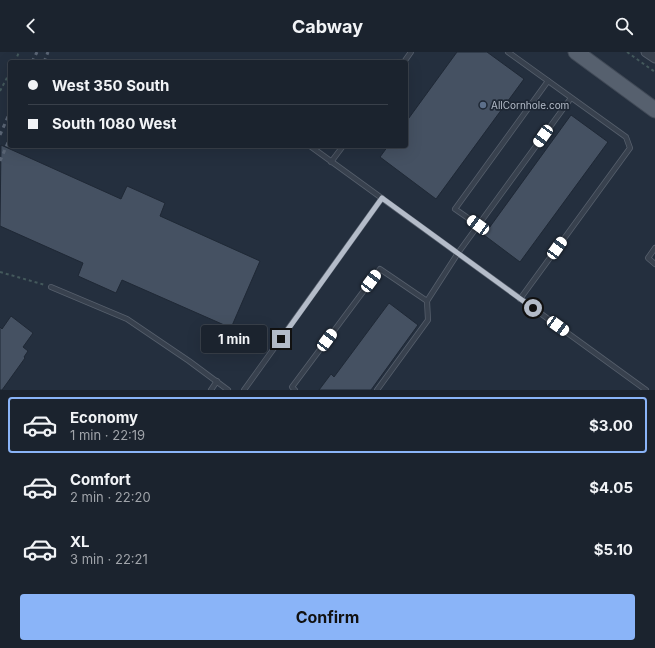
<!DOCTYPE html>
<meta charset="utf-8">
<style>
:root{--surface:#1b232e;--page:#282f3a;--text:#f1f3f6;--muted:#a0a4aa;--line:#39404a;--accent:#8ab4f8}
body{margin:0;font-family:Inter,sans-serif;background:var(--page);color:var(--text);height:100vh;display:flex;flex-direction:column;font-size:15px;white-space:nowrap}
*{box-sizing:border-box;margin:0}
p{font-size:13px;color:var(--muted)}
.icon{flex:none;width:22px;height:22px;fill:none;stroke:currentColor;stroke-width:2;stroke-linecap:round;stroke-linejoin:round}
.map{position:relative;height:338px;overflow:hidden}
.sheet{display:flex;flex-direction:column;background:var(--surface);flex:1}
.sheet>*{flex:none}
.guide{position:absolute;left:8px;top:8px;width:400px;height:88px;border-radius:4px;box-shadow:0 4px 16px #0002,0 0 0 1px var(--line);display:grid;align-content:center;height:88px;padding:0 20px;background:var(--surface)}
.end{position:absolute;width:18px;height:18px;margin:-9px;border:5px solid #b4bcc9;background:#111;box-shadow:0 0 0 2px #111}
.from{border-radius:50%}
.bubble{position:absolute;height:28px;border-radius:4px;background:var(--surface);box-shadow:0 4px 16px #0002,0 0 0 1px var(--line);font-size:13px;font-weight:700;line-height:28px;text-align:center}
.car{position:absolute;width:12px;height:24px;margin:-12px -6px;border-radius:5px;box-shadow:0 0 3px 1px #0007;background:linear-gradient(#fff 24%,#345 0 40%,#fff 0 76%,#345 0 86%,#fff 0)}
.guide b{display:flex;align-items:center;gap:14px;height:38px;font-size:15px}
.guide b+b{border-top:1px solid var(--line)}
.guide i{width:10px;height:10px;background:var(--text)}
ul{padding:7px 0 0;list-style:none}
li{display:flex;align-items:center;gap:12px;height:56px;margin:0 8px 6px;padding:0 12px;border:2px solid transparent;border-radius:4px}
li div{flex:1}
li b{display:block;font-size:15px}
li em{font-style:normal;font-weight:700}
li.active{border-color:var(--accent)}
li>.icon{width:36px;height:36px;stroke-width:1.5}
.primary-button{display:flex;gap:8px;margin-top:auto;padding:8px 20px}
.primary-button a{flex:1;height:46px;border-radius:4px;background:var(--accent);color:#111;font-size:16px;font-weight:700;line-height:46px;text-align:center}
header{display:flex;justify-content:space-between;align-items:center;height:52px;padding:0 20px;background:var(--surface);font-size:18px;font-weight:700}
.map>svg:first-child{display:block}
.building{fill:#455162;stroke:#1f2835}
.lines{fill:none;stroke-linecap:round;stroke-linejoin:round}
.lane-casing{stroke:#565f6c;stroke-width:6}
.street-casing{stroke:#565f6c;stroke-width:11}
.primary-casing{stroke:#414a57;stroke-width:17}
.path{stroke:#44595c;stroke-width:2;stroke-dasharray:3 3;stroke-linecap:butt}
.lane{stroke:#38414e;stroke-width:4.5}
.street{stroke:#38414e;stroke-width:9}
.primary{stroke:#56606e;stroke-width:15}
.rail{stroke:#5a6575;stroke-width:3;stroke-dasharray:4 4;stroke-linecap:butt}
.route{stroke:#b4bcc9;stroke-width:5}
.service-dot{fill:#5c6f8a;stroke:#1d2633;stroke-width:1.5}
.labels{text-anchor:middle;dominant-baseline:central;stroke-width:3.5;stroke-linejoin:round;paint-order:stroke}
.poi-label{font-size:10px;fill:#b4bcc9;stroke:#1d2633;text-anchor:start}
</style>
<header><svg class="icon" aria-label="back" viewBox="0 0 24 24"><path d="M15 5l-7 7 7 7"/></svg>Cabway<svg class="icon" aria-label="search" viewBox="0 0 24 24"><circle cx="10" cy="10" r="6"/><path d="M15 15l6 6"/></svg></header>
<div class="map">
<svg width="655" height="338" viewBox="0 0 655 338">
<rect width="100%" height="100%" fill="#242f3e"/>
<!-- building -->
<g class="building">
<polygon points="457,0 487,0 524,27 436,147 380,105 388,94 406,94 406,70"/>
<polygon points="571,63 608,90 520,210 484,183"/>
<polygon points="1,93 121,147 127,134 165,151 160,164 260,209 231,276 122,228 116,241 78,224 83,211 0,174"/>
<polygon points="389,251 418,273 371,338 319,338 331,322 334,325"/>
<polygon points="11,264 33,281 23,295 28,299 24,305 25,306 2,338 0,338 0,275 2,277"/>
</g>
<g class="lines">
<defs>
<g id="lane">
<polyline points="508,0 626,85 630,96 520,247"/>
<polyline points="404,10 411,0"/>
<polyline points="310,94 646,338"/>
<polyline points="331,110 343,94"/>
<polyline points="478,173 455,157 548,29"/>
<polyline points="655,196 648,206 655,212"/>
<polyline points="51,235 127,267 189,309 228,338"/>
<polyline points="211,338 217,329"/>
<polyline points="244,338 382,146"/>
<polyline points="295,338 292,335 380,217 427,249 458,201 571,46"/>
<polyline points="377,338 428,268 427,249"/>
</g>
<polyline id="street" points="646,0 655,6"/>
<polyline id="primary" points="576,0 655,58"/>
</defs>
<!-- lane casing -->
<use href="#lane" class="lane-casing"/>
<!-- street casing -->
<use href="#street" class="street-casing"/>
<!-- primary casing -->
<use href="#primary" class="primary-casing"/>
<!-- path -->
<g class="path">
<polyline points="627,0 655,20"/>
<polyline points="15,10 19,0"/>
<polyline points="0,39 10,20"/>
<polyline points="0,220 45,233"/>
</g>
<!-- lane -->
<use href="#lane" class="lane"/>
<!-- street -->
<use href="#street" class="street"/>
<!-- primary -->
<use href="#primary" class="primary"/>
<!-- rail -->
<g class="rail">
<polyline points="32,10 37,0"/>
<polyline points="44,10 48,0"/>
<polyline points="0,83 10,60"/>
<polyline points="0,109 10,86"/>
</g>
</g>
<g class="lines">
<!-- route -->
<polyline class="route" points="281,287 382,146 533,256"/>
</g>
<!-- markers -->
<circle class="service-dot" cx="483" cy="53" r="4"/>
<g class="labels">
<!-- poi labels -->
<g class="poi-label">
<text x="491" y="53">AllCornhole.com</text>
</g>
</g>
</svg>
<i class="end from" style="left:533px;top:256px"></i>
<i class="end" style="left:281px;top:287px"></i>
<div class="bubble" style="left:201px;top:273px;width:66px">1 min</div>
<i class="car" style="left:543px;top:84px;rotate:216deg"></i>
<i class="car" style="left:478px;top:173px;rotate:306deg"></i>
<i class="car" style="left:557px;top:196px;rotate:36deg"></i>
<i class="car" style="left:371px;top:229px;rotate:37deg"></i>
<i class="car" style="left:558px;top:274px;rotate:126deg"></i>
<i class="car" style="left:327px;top:288px;rotate:37deg"></i>
<div class="guide">
<b><i class="from"></i>West 350 South</b>
<b><i></i>South 1080 West</b>
</div>
</div>
<section class="sheet">
<ul>
<li class="active"><svg class="icon" aria-label="car" viewBox="0 0 24 24"><path d="M5 17H2v-5l4-1 3-4h7l3 4 3 1v5h-3M9 17h6M6 11h13"/><circle cx="7" cy="17" r="2"/><circle cx="17" cy="17" r="2"/></svg><div><b>Economy</b><p>1 min · 22:19</p></div><em>$3.00</em></li>
<li><svg class="icon" aria-label="car" viewBox="0 0 24 24"><path d="M5 17H2v-5l4-1 3-4h7l3 4 3 1v5h-3M9 17h6M6 11h13"/><circle cx="7" cy="17" r="2"/><circle cx="17" cy="17" r="2"/></svg><div><b>Comfort</b><p>2 min · 22:20</p></div><em>$4.05</em></li>
<li><svg class="icon" aria-label="car" viewBox="0 0 24 24"><path d="M5 17H2v-5l4-1 3-4h7l3 4 3 1v5h-3M9 17h6M6 11h13"/><circle cx="7" cy="17" r="2"/><circle cx="17" cy="17" r="2"/></svg><div><b>XL</b><p>3 min · 22:21</p></div><em>$5.10</em></li>
</ul>
<div class="primary-button"><a>Confirm</a></div>
</section>
